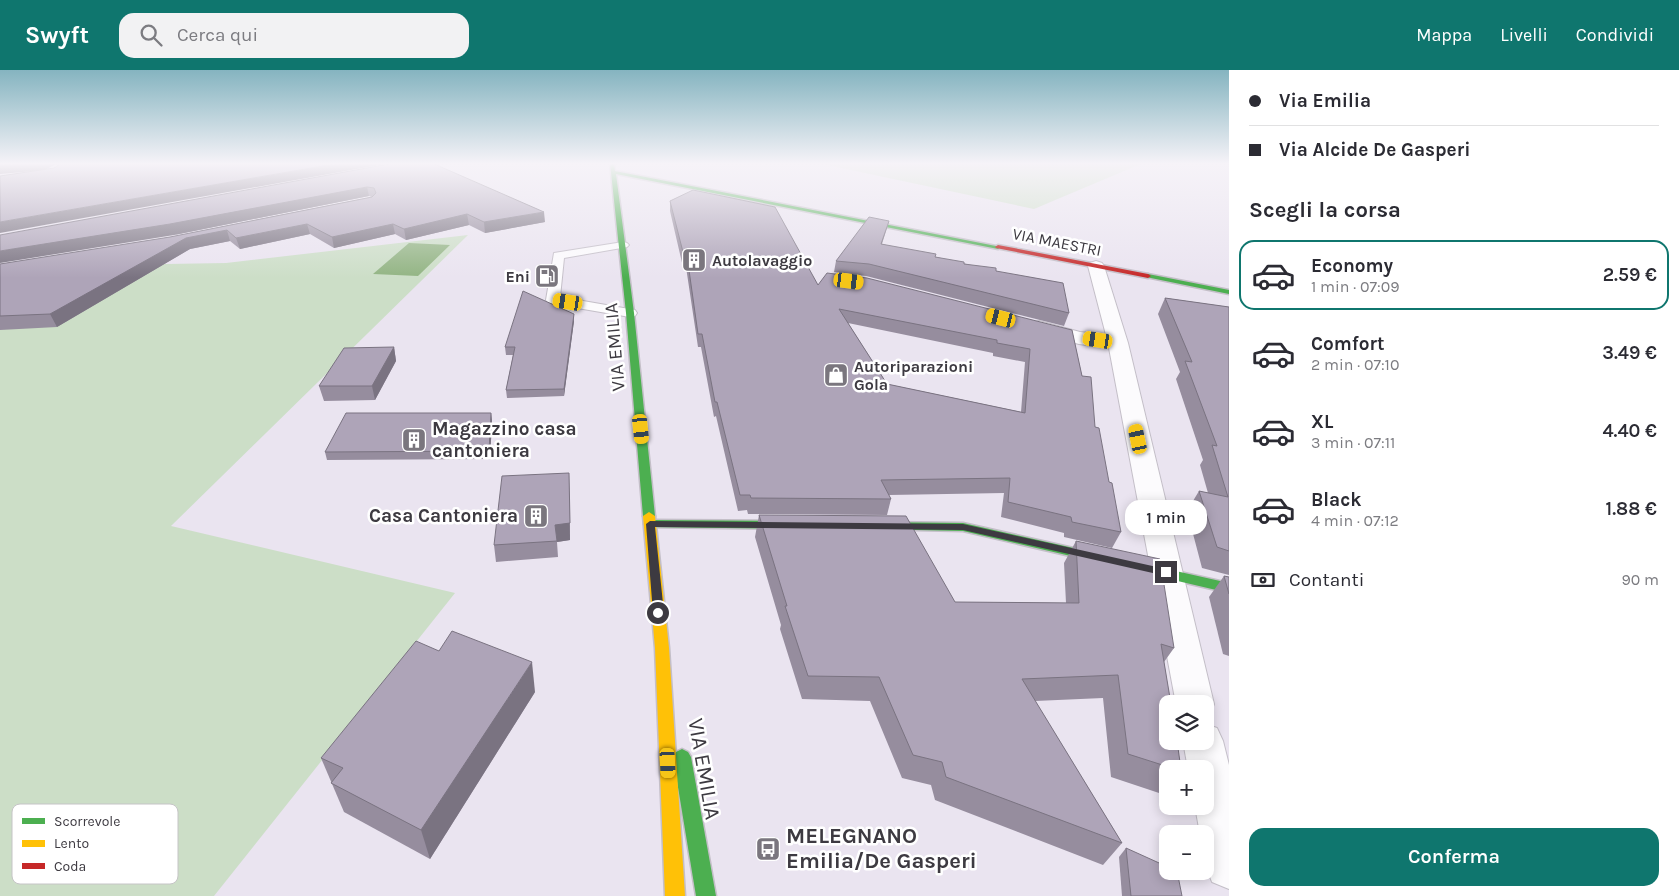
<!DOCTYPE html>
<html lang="it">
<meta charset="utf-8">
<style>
:root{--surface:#fff;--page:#f2f2f3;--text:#2b2b33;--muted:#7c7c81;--line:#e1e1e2;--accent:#0f766e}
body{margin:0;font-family:Karla,sans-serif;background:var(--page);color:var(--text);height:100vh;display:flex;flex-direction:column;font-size:19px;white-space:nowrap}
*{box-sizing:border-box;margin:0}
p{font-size:16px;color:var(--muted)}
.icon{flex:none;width:28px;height:28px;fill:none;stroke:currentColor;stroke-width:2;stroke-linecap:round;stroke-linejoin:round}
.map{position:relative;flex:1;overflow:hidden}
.details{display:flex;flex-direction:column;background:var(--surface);width:450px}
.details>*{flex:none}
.guide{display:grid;align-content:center;height:110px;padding:0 20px;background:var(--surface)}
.controls{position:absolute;left:1159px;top:625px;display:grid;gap:10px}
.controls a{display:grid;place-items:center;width:55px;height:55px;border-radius:10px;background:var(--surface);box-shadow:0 2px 12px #0003;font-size:25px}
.end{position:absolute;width:22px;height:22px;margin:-11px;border:6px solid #3d3a41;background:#fff;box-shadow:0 0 0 2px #fff}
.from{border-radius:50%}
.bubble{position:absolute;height:35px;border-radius:15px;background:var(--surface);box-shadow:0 2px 12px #0003;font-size:16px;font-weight:600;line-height:35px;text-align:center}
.car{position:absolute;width:15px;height:30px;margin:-15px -8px;border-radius:6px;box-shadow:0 0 4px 1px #0007;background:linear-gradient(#f5c518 24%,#345 0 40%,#f5c518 0 76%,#345 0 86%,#f5c518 0)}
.guide b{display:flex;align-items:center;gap:18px;height:48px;font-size:19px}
.guide b+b{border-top:1px solid var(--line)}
.guide i{width:12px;height:12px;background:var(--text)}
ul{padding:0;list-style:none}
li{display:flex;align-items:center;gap:15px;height:70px;margin:0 10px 8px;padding:0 10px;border:2px solid transparent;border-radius:15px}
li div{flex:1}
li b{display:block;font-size:19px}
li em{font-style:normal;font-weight:600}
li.on{border-color:var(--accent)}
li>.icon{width:45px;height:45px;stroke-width:1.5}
h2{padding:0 20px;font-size:22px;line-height:60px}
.pay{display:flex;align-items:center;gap:12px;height:55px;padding:0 20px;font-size:19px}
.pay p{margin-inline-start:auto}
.cta{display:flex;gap:10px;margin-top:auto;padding:10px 20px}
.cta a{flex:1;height:58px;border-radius:15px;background:var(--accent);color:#fff;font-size:20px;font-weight:600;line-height:58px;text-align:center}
header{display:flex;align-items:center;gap:30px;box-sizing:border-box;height:70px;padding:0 25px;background:var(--accent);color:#fff}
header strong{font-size:24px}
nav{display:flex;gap:28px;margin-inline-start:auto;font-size:18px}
.search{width:350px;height:45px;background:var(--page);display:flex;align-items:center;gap:12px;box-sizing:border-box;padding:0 18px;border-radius:15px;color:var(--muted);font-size:19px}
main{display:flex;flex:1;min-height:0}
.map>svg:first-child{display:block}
.green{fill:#ccdec7}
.water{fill:#92b483}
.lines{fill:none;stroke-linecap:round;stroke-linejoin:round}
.lane-casing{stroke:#c4bfc8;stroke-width:2}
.street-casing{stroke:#c4bfc8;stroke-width:2}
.fast-casing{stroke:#c4bfc8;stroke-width:3}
.slow-casing{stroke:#c4bfc8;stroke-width:3}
.jam-casing{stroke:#c4bfc8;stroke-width:3}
.lane{fill:#fcfbfd;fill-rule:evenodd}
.street{fill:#fcfbfd;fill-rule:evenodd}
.fast{fill:#4caf50;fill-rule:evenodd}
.slow{fill:#ffc107;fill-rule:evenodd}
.jam{fill:#c62828;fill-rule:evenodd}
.wall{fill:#968d9e;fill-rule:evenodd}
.shaded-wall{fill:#7a7381}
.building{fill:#aea4b8;stroke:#7a7381;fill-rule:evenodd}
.route{fill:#3d3a41}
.labels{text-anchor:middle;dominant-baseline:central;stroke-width:5;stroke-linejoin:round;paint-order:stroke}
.far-street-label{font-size:16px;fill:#3d3a41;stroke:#fff}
.far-poi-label{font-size:16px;font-weight:bold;fill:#3d3a41;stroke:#fff;text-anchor:start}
.street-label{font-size:19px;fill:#3d3a41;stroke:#fff}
.poi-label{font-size:19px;font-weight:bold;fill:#3d3a41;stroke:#fff;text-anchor:start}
.near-street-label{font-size:22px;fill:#3d3a41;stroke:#fff}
.near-poi-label{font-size:22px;font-weight:bold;fill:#3d3a41;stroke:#fff;text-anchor:start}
.key{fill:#fff;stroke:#c5c4c6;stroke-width:1}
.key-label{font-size:14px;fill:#3d3a41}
</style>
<header>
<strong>Swyft</strong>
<div class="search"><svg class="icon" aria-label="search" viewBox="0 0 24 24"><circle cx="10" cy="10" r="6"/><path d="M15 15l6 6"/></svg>Cerca qui</div>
<nav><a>Mappa</a><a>Livelli</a><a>Condividi</a></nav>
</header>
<main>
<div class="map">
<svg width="1229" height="826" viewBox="0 0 1229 826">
<rect width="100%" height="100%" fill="#eae4f0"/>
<!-- green -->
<g class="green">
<polygon points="818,93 1143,93 1034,139"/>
<polygon points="468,165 171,456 455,523 214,826 0,826 0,211 107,195 226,193"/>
</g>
<!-- water -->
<polygon class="water" points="409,173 450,175 418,206 373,204"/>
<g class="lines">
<defs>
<polygon id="lane" points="623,172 627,173 629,175 627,177 564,188 560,227 635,240 637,243 635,246 630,247 548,233 546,230 554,183"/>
<g id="street">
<polygon points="1096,191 1102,193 1104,196 1128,273 1214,634 1209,646 1205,647 1205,634 1176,634 1109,278 1079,274 1032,261 1029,257 1032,253 1039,251 1080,262 1106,265 1088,196 1090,193"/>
<polygon points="1205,654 1217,658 1223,671 1229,695 1229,819 1212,812 1205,793 1205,764 1200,764 1195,736 1205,736 1205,699 1188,699 1183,671 1205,671"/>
</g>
<g id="fast">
<polygon points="610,93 614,93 615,101 1001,177 998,179 616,104 634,243 655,446 649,450 643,446 626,243"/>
<polygon points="1148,204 1229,220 1229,224 1146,207 1145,206"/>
<polygon points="650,450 794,451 800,455 794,459 646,457 644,454"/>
<polygon points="874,452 963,453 1229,513 1229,523 963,461 870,459 868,456 870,453"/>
<polygon points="682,679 688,682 691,687 716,826 696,826 673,687 676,682"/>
</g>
<polygon id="slow" points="649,442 655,446 669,578 685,826 665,826 655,578 643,446"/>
<polygon id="jam" points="998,175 1148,204 1151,206 1148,208 996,178 995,177"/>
</defs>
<!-- lane casing -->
<use href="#lane" class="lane-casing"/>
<!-- street casing -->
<use href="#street" class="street-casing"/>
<!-- fast casing -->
<use href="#fast" class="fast-casing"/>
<!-- slow casing -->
<use href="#slow" class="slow-casing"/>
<!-- jam casing -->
<use href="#jam" class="jam-casing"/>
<!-- lane -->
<use href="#lane" class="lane"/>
<!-- street -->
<use href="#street" class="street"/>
<!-- fast -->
<use href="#fast" class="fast"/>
<!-- slow -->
<use href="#slow" class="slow"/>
<!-- jam -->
<use href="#jam" class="jam"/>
</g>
<!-- wall -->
<g class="wall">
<polygon points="394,93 545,152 485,163 469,155 406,170 395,164 334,178 310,164 240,179 230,171 190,179 57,257 0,260 0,194 170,167 372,127 369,126 174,165"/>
<path d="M670 131 818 215 1072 260 1082 306 1121 462 1112 478 1064 467V463L1001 447 1004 423 889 425 891 429 887 445 748 444 747 440 738 441 716 346 714 347 701 277H698L686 197H683L670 141ZM848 253 993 283V286L1025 292 1021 342 887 314Z"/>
<polygon points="889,151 886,161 882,174 996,201 1069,243 1064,256 866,206 834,202 836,191"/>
<polygon points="1165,228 1229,237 1229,505 1202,498 1187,441 1199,421 1208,423 1200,395 1203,390 1176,309 1180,302 1158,244"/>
<polygon points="574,251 564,326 507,328 506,320 513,285 506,285 505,277"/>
<polygon points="394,277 396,291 375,330 324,331 319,316"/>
<polygon points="491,343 492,351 490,389 327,390 325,382"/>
<polygon points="569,419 570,470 557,472 558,487 496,492 494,475"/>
<polygon points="759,445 955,532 1066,533 1064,493 1076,471 1174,578 1164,592 1181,699 1168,699 1168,717 1162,724 1111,707 1103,628 1035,631 1122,773 1103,795 935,730 931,715 902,708 870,631 802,629 780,559 781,555 755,467"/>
<polygon points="1224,506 1229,507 1229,586 1223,584 1209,527"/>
<polygon points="535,622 430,789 344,742 321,688"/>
<polygon points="1126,778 1182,826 1122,826 1119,787"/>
</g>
<!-- shaded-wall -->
<g class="shaded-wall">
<polygon points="29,93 58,93 45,100 0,104 0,95"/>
<polygon points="340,93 390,93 0,163 0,152"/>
<polygon points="367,117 369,126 174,165 0,193 0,181"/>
<polygon points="544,142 545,152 485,163 484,152"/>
<polygon points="467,144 469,155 406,170 404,159"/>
<polygon points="307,154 310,164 240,179 236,168"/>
<polygon points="393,154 395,164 334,178 332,167"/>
<polygon points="227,160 230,171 190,179 57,257 50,244 186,168"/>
<polygon points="574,244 574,251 564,326 564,319"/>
<polygon points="394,277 396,291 375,330 372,316"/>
<polygon points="491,343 492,351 490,389 489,381"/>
<polygon points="569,403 570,470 557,472 555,455"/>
<polygon points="532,592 535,622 430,789 421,760"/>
</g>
<!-- building -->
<g class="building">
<polygon points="0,93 29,93 0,95"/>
<polygon points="62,93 340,93 0,152 0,106 54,98"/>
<polygon points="394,93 432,93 544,142 484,152 467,144 404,159 393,154 332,167 307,154 236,168 227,160 186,168 50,244 0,246 0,194 170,167 372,127 376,123 374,118 367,117 170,154 0,181 0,165"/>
<path d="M693 120 775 137 818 215 827 203 867 208 1072 260 1082 306 1091 307 1095 357 1099 358 1109 412 1112 413 1121 462 1072 452 1071 447 1008 432 1010 408 881 410 891 429 751 428 750 425H740L717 332H715L702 264H698L687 186H684L670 131ZM839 239 997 270V273L1030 279 1025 343 887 314Z"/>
<polygon points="869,147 889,151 881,174 936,184 935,187 964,192 964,194 996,198 996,201 1063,213 1069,243 869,194 836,191"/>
<polygon points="523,221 574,244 564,319 506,320 515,277 505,277"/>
<polygon points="1165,228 1229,237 1229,481 1217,477 1199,421 1228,427 1212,375 1217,376 1185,291 1192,292"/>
<polygon points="394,277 372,316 319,316 344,278"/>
<polygon points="346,343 491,343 489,381 325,382"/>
<polygon points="569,403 570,453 555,455 557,471 494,475 502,406"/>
<polygon points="759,445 906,446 955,532 1079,533 1076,471 1160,489 1174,578 1161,574 1171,634 1168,634 1168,671 1177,671 1181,699 1175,699 1128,684 1118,605 1022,609 1122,773 946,707 942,692 913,685 879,607 808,606 785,536 787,536"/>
<polygon points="1224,506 1229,507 1229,524"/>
<polygon points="452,561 532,592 421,760 331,713 343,698 321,688 416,571 439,581"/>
<polygon points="1126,778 1168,797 1168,801 1177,801 1182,826 1131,826"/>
</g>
<!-- sky -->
<linearGradient id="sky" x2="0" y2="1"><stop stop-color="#85b4c0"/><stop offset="0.45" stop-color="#f6f3f8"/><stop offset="1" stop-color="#f6f3f8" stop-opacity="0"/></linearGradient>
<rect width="1229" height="208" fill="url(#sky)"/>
<!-- route -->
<polygon class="route" points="650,451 963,454 1166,499 1171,502 1166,506 963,460 655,457 664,543 658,547 653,543 646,454"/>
<!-- icons -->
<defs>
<symbol id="building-square" viewBox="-11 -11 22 22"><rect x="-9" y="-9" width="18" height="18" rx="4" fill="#7a767e" stroke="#fff"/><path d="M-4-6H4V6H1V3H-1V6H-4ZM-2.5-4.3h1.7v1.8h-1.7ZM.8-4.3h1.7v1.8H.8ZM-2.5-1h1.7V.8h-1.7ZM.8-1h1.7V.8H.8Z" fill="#fff"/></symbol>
<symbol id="fuel-square" viewBox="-11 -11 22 22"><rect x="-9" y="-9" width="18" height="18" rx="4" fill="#7a767e" stroke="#fff"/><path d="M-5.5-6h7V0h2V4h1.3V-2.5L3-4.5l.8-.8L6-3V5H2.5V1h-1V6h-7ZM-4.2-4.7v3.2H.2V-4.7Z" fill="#fff"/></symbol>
<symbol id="shop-square" viewBox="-11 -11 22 22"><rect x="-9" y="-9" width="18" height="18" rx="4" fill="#7a767e" stroke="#fff"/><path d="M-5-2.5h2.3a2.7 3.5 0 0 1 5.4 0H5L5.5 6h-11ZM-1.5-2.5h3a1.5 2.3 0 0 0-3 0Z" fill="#fff"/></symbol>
<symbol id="bus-square" viewBox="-11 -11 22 22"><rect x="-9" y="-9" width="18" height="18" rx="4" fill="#7a767e" stroke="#fff"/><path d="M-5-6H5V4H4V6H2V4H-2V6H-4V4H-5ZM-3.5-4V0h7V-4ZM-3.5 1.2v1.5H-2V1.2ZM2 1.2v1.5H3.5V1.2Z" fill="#fff"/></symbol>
</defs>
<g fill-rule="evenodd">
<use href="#building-square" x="680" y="176" width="28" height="28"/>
<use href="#fuel-square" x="533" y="192" width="28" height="28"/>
<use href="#shop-square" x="822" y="291" width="28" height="28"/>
<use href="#building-square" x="400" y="356" width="28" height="28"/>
<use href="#building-square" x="522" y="432" width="28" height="28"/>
<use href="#bus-square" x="754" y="765" width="28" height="28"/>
</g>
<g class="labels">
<!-- far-street labels -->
<g class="far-street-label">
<text transform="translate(1057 172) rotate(11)">VIA MAESTRI</text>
</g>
<!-- far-poi labels -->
<g class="far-poi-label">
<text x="712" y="190">Autolavaggio</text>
<text x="530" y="206" text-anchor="end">Eni</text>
<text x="854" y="296">Autoriparazioni<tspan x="854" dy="18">Gola</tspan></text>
</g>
<!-- street labels -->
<g class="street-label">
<text transform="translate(615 277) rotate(-95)">VIA EMILIA</text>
</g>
<!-- poi labels -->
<g class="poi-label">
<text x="432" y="359">Magazzino casa<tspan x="432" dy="22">cantoniera</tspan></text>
<text x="518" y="446" text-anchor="end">Casa Cantoniera</text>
</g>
<!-- near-street labels -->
<g class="near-street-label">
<text transform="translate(704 699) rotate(80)">VIA EMILIA</text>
</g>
<!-- near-poi labels -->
<g class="near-poi-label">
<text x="786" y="766">MELEGNANO<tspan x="786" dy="25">Emilia/De Gasperi</tspan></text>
</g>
</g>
<!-- legend -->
<rect x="12" y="734" width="166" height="80" rx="8" class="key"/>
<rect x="22" y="748" width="23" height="6" fill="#4caf50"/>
<rect x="22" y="770" width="23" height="7" fill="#ffc107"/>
<rect x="22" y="793" width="23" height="6" fill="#c62828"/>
<g class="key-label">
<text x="54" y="756">Scorrevole</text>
<text x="54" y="778">Lento</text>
<text x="54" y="801">Coda</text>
</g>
</svg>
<div class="controls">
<a><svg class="icon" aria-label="layers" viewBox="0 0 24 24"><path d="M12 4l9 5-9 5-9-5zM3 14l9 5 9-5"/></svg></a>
<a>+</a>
<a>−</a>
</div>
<i class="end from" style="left:658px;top:543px"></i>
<i class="end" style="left:1166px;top:502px"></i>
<div class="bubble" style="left:1125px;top:430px;width:82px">1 min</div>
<i class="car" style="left:849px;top:211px;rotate:97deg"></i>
<i class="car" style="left:568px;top:232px;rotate:279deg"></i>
<i class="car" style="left:1001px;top:248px;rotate:284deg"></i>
<i class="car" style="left:1098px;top:270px;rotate:279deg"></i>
<i class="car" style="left:641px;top:359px;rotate:174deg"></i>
<i class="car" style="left:1138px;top:369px;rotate:348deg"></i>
<i class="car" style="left:668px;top:693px;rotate:177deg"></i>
</div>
<section class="details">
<div class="guide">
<b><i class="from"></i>Via Emilia</b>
<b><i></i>Via Alcide De Gasperi</b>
</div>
<h2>Scegli la corsa</h2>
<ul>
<li class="on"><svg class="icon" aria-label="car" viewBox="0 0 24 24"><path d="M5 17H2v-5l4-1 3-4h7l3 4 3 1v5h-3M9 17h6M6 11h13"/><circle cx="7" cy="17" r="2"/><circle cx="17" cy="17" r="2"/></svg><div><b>Economy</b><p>1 min · 07:09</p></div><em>2.59 €</em></li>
<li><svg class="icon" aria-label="car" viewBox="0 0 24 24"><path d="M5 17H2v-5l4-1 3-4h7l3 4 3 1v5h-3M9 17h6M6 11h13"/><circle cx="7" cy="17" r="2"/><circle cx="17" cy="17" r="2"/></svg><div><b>Comfort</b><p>2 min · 07:10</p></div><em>3.49 €</em></li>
<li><svg class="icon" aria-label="car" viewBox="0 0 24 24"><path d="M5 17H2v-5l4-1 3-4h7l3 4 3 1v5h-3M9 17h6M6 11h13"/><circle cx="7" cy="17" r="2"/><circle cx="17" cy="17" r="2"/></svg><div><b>XL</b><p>3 min · 07:11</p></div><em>4.40 €</em></li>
<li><svg class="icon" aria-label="car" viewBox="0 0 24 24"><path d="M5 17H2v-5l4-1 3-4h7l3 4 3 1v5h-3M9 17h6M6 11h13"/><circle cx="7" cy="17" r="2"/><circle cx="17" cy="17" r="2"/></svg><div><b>Black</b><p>4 min · 07:12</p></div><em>1.88 €</em></li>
</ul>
<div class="pay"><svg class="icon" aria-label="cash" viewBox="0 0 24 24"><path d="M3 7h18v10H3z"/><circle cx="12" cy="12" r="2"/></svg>Contanti<p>90 m</p></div>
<div class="cta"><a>Conferma</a></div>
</section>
</main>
